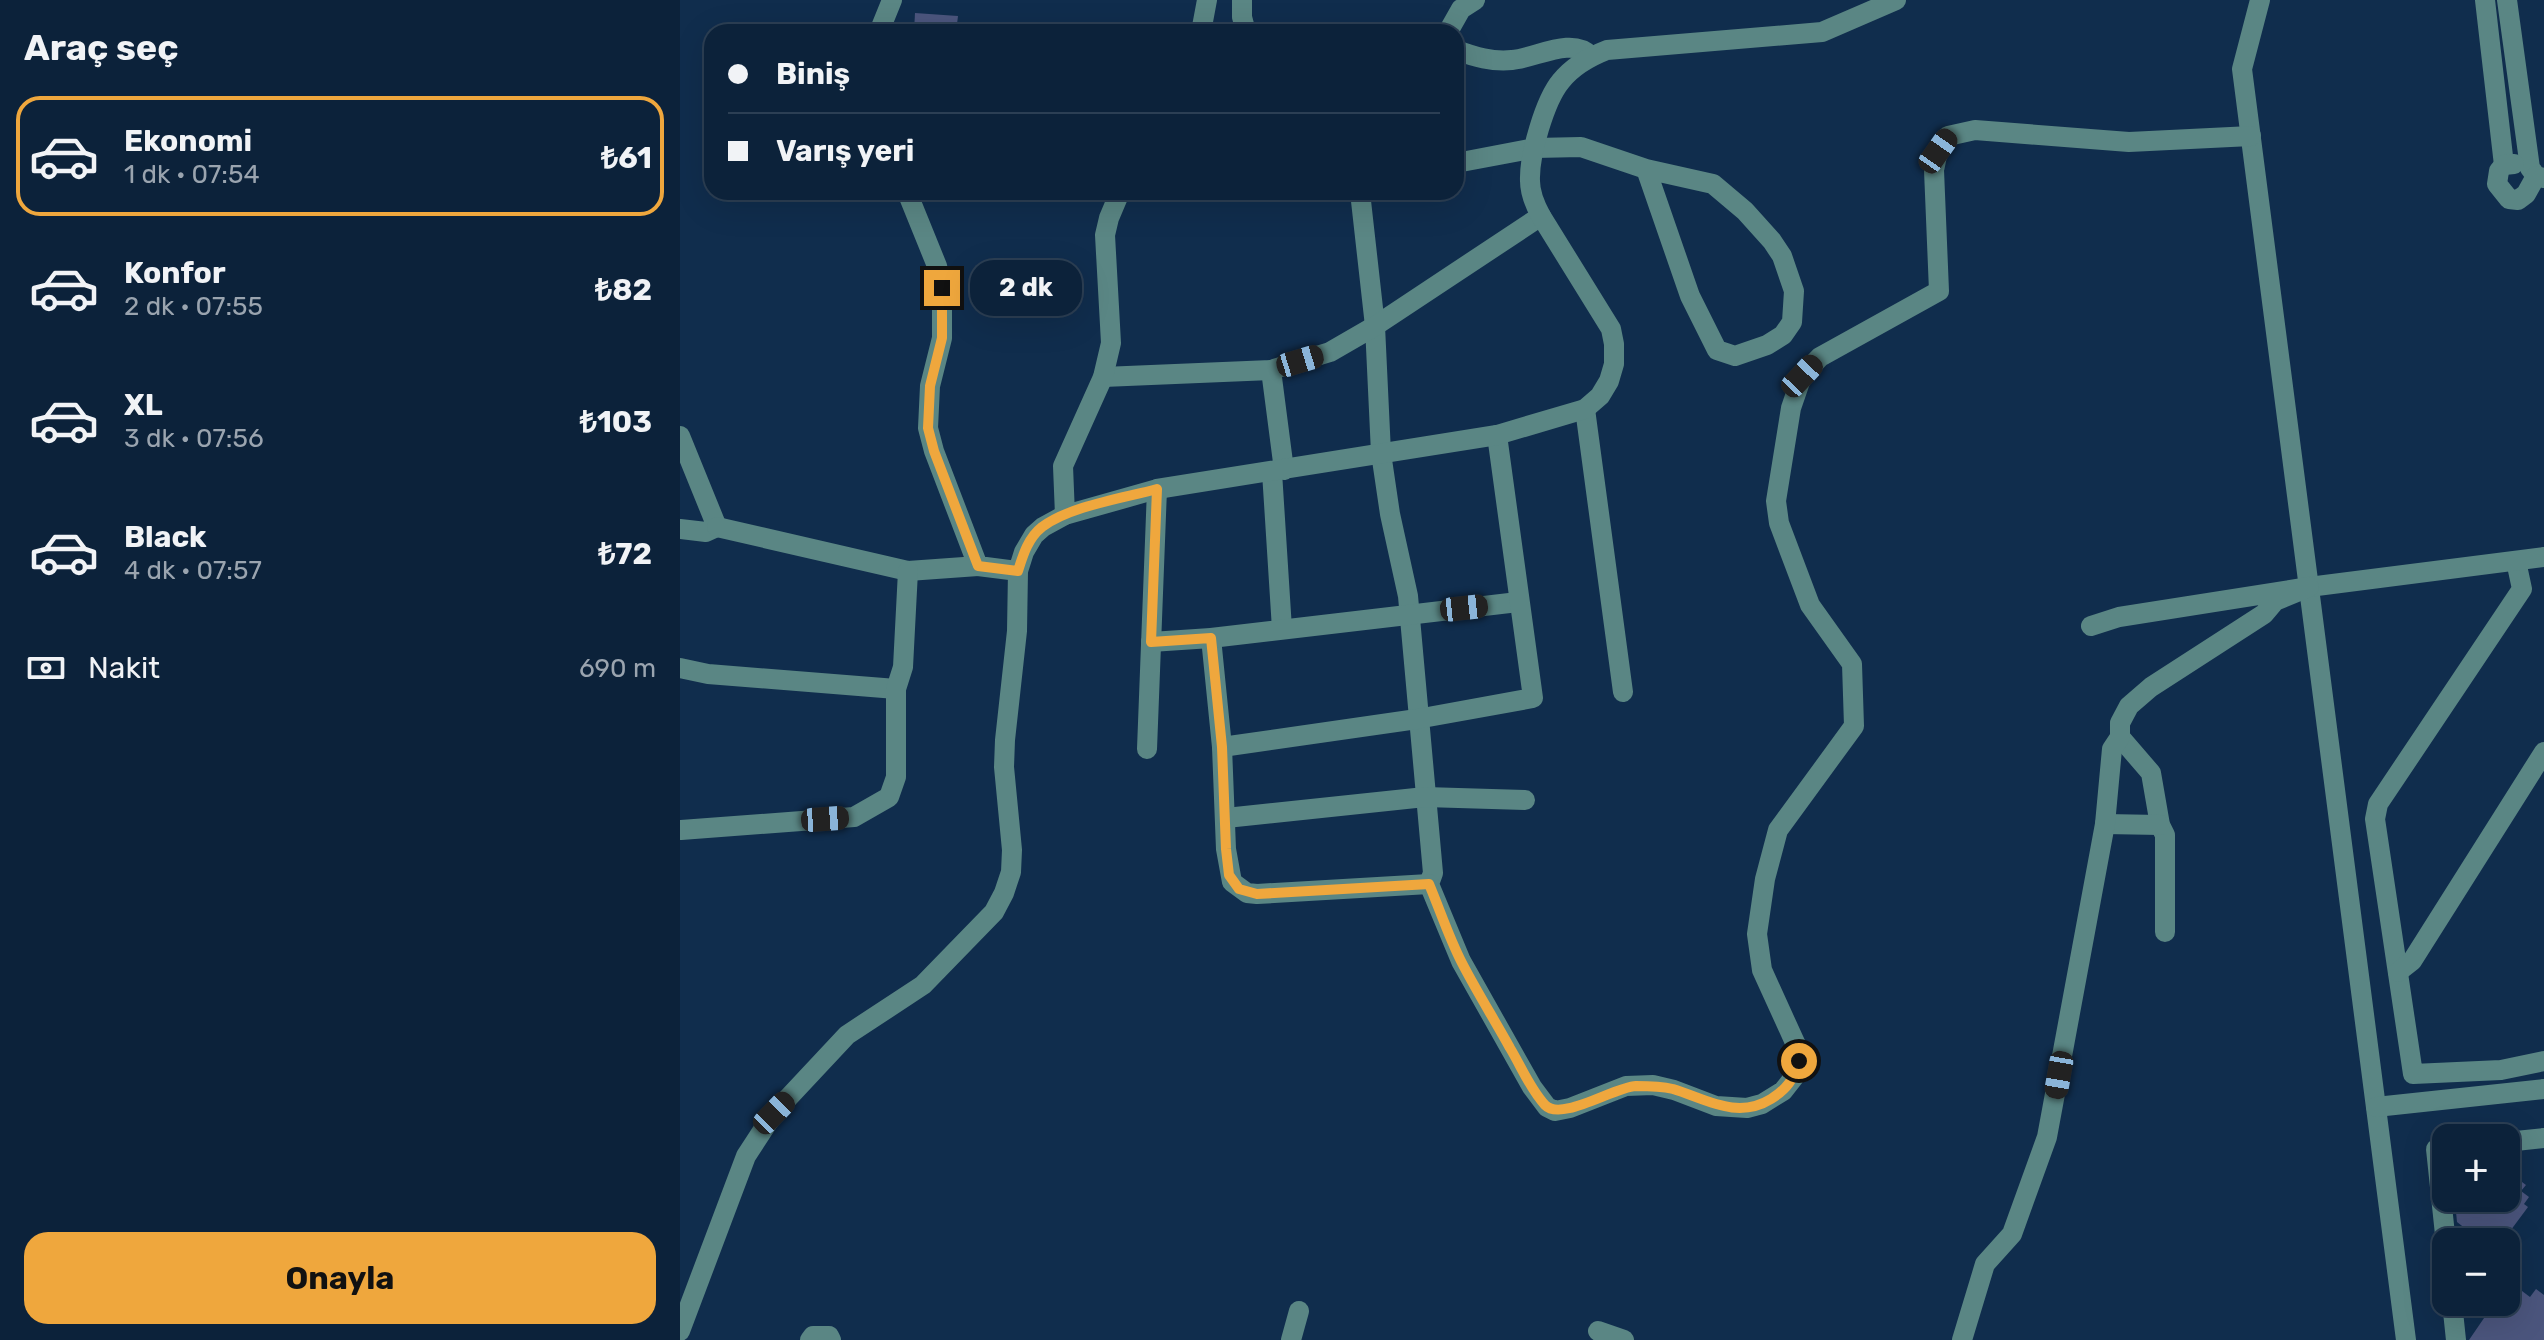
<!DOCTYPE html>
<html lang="tr">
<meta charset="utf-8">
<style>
:root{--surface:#0c223a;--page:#1a2f45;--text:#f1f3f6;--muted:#9aa4af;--line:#2c3f54;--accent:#efa73d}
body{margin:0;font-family:Rubik,sans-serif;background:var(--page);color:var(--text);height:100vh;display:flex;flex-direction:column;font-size:30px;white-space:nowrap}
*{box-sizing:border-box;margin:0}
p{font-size:26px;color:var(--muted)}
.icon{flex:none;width:44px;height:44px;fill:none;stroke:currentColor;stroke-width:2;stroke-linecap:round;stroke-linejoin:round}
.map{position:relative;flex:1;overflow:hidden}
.sheet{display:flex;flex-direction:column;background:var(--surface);width:680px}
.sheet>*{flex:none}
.banner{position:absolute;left:24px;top:24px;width:760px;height:176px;border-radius:24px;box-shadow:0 8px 32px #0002,0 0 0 2px var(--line);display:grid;align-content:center;height:176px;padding:0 24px;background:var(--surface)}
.fabs{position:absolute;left:1752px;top:1124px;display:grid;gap:16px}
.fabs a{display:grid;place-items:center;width:88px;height:88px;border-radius:16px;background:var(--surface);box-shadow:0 8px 32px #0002,0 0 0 2px var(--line);font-size:40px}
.end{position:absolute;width:36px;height:36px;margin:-18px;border:10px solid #efa73d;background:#111;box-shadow:0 0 0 4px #111}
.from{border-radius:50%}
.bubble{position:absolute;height:56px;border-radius:24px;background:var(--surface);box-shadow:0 8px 32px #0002,0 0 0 2px var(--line);font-size:26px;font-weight:700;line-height:56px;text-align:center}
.car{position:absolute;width:24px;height:48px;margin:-24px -12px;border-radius:10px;box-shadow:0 0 6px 2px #0007;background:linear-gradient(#222 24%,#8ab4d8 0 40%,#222 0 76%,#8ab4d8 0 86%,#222 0)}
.banner b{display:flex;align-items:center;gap:28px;height:76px;font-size:30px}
.banner b+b{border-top:2px solid var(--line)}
.banner i{width:20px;height:20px;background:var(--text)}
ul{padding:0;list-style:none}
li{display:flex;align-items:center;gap:24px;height:120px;margin:0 16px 12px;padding:0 8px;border:4px solid transparent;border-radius:24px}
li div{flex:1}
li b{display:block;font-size:30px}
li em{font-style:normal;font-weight:700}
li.selected{border-color:var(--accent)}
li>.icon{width:72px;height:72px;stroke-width:1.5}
h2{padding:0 24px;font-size:36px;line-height:96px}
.pay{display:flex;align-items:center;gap:20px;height:88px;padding:0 24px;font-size:30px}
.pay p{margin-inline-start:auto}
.cta{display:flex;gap:16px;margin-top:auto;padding:16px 24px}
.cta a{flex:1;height:92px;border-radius:24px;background:var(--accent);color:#111;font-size:32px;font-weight:700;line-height:92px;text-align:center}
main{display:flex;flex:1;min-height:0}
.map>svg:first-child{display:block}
.building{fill:#4b557d}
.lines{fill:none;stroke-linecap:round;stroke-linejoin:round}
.minor{stroke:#5a8684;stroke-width:20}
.route{stroke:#efa73d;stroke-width:10}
</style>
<main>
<section class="sheet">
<h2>Araç seç</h2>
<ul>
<li class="selected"><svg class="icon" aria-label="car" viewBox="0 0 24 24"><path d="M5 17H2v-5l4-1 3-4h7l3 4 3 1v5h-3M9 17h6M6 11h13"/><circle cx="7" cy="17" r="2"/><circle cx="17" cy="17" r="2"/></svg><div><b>Ekonomi</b><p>1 dk · 07:54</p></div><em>₺61</em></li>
<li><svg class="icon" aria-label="car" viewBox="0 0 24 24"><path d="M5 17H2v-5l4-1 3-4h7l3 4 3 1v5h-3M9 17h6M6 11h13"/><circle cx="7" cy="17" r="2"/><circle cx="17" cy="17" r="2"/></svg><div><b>Konfor</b><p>2 dk · 07:55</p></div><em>₺82</em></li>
<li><svg class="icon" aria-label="car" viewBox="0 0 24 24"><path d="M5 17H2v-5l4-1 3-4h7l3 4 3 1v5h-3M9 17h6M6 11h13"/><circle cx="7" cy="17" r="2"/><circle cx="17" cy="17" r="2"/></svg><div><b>XL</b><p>3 dk · 07:56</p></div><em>₺103</em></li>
<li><svg class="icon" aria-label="car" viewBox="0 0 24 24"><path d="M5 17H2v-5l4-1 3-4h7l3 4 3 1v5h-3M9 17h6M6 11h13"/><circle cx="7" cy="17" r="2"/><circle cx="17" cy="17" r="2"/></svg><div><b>Black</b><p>4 dk · 07:57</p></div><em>₺72</em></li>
</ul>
<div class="pay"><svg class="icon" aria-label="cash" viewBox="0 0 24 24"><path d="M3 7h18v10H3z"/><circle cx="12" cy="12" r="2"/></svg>Nakit<p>690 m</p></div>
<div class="cta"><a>Onayla</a></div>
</section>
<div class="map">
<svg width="1864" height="1340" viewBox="0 0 1864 1340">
<rect width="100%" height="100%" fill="#102d4d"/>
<!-- building -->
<g class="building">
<polygon points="235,13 278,16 276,32 234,32"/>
<polygon points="1834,1176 1846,1185 1841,1191 1849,1197 1844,1204 1848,1207 1822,1242 1784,1242 1791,1233 1777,1222 1776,1212 1786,1198 1826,1198 1826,1186"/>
<polygon points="1826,1279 1850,1297 1856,1289 1864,1295 1864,1340 1789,1340 1815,1302 1826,1302"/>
</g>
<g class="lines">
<!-- minor -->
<g class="minor">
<polyline points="562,0 562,17 566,32"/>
<polyline points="1580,0 1562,69 1726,1340"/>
<polyline points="1805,0 1824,165"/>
<polyline points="1827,0 1850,168 1856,176 1864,178"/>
<polyline points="199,32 212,0"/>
<polyline points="521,32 527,0"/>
<polyline points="768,32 781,9 795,0"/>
<path d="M776 50C795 57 812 62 832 60 856 58 892 36 911 56"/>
<polyline points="776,163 855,148 901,147 966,169 1033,184 1065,211 1092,241 1102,256 1114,291 1112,322 1103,335 1087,345 1055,356 1037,350 1010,296 966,169"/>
<polyline points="1834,164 1824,165 1819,171 1817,184 1829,199 1838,200 1846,194 1856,176"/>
<polyline points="227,192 257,266 262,288 262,338 250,386 248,428 254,451 298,566 338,571"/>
<polyline points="680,192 695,326 701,453 710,514 728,596 753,873 749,884 781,961 852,1087 867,1107 875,1111 890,1108 946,1086 973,1085 994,1090 1036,1106 1067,1108 1082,1104 1103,1091 1114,1077 1119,1061 1117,1047 1082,970 1077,934 1085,879 1098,830 1174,726 1172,664 1130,605 1099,523 1096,501 1111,408 1122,376 1140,357 1259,291 1254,170 1258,151 1268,136 1295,130 1449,142 1571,136"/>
<polyline points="591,370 604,470"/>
<polyline points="423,377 591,370 650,352 695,326 861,216"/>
<polyline points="905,409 943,692"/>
<polyline points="0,436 37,527 26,532 0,529"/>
<polyline points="592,472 602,629"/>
<polyline points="385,515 383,466 423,377 431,343 425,235 429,218 440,192"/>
<polyline points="37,527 228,571 298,566"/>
<polyline points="1836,561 1842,589 1698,804 1695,819 1733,1074 1821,1070 1864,1061"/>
<polyline points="1629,587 1864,557"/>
<polyline points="531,638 542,747 546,849 552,882 567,893 577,894 749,884"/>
<polyline points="471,642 531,638 838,602"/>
<polyline points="0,668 28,674 216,689"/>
<polyline points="1440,737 1471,773 1480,825 1485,835 1485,932"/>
<polyline points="542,747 737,719 853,698 817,435"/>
<polyline points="467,749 477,489"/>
<polyline points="546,818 745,797 845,800"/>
<polyline points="1425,824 1480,825"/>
<polyline points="1,830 174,817 209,797 216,777 216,689 223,667 228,571"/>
<polyline points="1718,972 1732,961 1864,752"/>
<polyline points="1696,1107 1864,1089"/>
<polyline points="1826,1142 1864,1138"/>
<polyline points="1766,1148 1756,1149 1766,1244"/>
<polyline points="1772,1302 1776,1340"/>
<path d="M0 1331 66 1156 94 1113 167 1035 243 985 314 912 324 893 331 872 332 850 324 767 325 740 337 631 338 571 344 552 354 535 363 527 385 515 477 489 817 435 905 409 920 396 929 381 934 364V344L931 329 861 216C855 205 850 194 850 181 849 155 865 100 881 81 893 66 909 57 927 50L1142 32 1216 0"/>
<polyline points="918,1331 944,1340"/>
<polyline points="130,1340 133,1336 149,1336 151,1340"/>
<polyline points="611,1340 619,1311"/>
<polyline points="1282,1340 1305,1264 1332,1234 1367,1137 1425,824 1432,749 1440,737 1440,723 1449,706 1471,687 1584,614 1595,601 1629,587 1439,617 1411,626"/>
</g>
</g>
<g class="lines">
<!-- route -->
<path class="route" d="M262 288V338L250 386 248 428 254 451 298 566 338 571C343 555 348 538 362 527 390 506 444 498 477 489L471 642 531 638 542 747 546 849 549 875 559 889 577 894 749 884C760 910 769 938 782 963 797 992 814 1019 830 1048 841 1066 850 1089 865 1105 881 1122 934 1087 956 1086 969 1086 980 1086 993 1089 1026 1099 1057 1120 1091 1099 1107 1089 1114 1079 1119 1061"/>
</g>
</svg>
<div class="fabs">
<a>+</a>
<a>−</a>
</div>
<i class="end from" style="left:1119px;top:1061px"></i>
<i class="end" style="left:262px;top:288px"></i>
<div class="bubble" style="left:290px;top:260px;width:112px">2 dk</div>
<i class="car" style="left:1258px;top:151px;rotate:35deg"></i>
<i class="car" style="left:620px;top:361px;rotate:73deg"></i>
<i class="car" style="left:1122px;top:376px;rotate:43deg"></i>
<i class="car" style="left:784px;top:608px;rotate:84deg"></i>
<i class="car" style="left:145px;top:819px;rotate:86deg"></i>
<i class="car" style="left:1379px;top:1075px;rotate:190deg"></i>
<i class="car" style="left:94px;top:1113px;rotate:44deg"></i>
<div class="banner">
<b><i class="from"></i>Biniş</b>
<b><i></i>Varış yeri</b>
</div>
</div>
</main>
